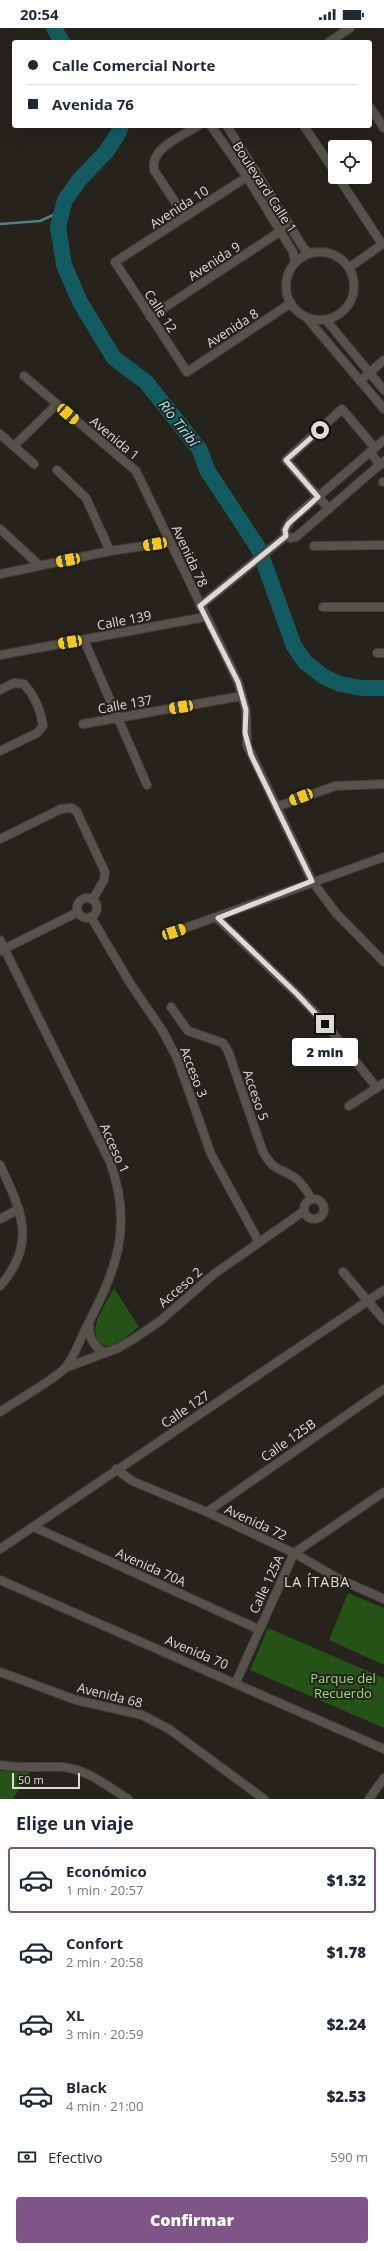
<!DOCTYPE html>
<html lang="es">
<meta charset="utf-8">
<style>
:root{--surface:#fff;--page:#f2f2f3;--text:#1f2937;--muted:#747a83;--line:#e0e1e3;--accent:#7f5489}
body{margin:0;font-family:"Open Sans",sans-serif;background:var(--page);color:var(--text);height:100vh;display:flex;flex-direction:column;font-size:15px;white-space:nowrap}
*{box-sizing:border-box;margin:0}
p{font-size:13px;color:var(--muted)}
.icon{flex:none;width:22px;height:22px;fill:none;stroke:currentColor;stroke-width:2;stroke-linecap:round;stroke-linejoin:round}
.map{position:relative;height:1771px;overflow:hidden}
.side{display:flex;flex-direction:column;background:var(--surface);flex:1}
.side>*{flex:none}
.top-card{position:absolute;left:12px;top:12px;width:360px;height:88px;border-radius:4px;box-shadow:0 4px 16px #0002;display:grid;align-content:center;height:88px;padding:0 16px;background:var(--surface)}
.tools{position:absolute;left:328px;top:112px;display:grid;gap:8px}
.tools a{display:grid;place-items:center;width:44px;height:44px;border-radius:4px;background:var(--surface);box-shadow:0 4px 16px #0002;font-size:20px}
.scale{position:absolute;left:12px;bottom:10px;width:68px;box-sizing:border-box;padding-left:4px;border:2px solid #dedbd7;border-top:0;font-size:11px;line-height:14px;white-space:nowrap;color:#dedbd7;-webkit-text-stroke:3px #26221c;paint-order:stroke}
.end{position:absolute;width:18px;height:18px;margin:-9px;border:5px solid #dedbd7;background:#111;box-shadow:0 0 0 2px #111}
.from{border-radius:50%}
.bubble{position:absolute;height:28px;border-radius:4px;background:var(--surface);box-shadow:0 4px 16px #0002;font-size:13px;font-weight:800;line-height:28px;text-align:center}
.car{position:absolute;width:12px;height:24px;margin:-12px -6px;border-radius:5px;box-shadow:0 0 3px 1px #0007;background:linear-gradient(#f5c518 24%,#345 0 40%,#f5c518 0 76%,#345 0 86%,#f5c518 0)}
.top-card b{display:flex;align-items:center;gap:14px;height:38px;font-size:15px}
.top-card b+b{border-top:1px solid var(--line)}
.top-card i{width:10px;height:10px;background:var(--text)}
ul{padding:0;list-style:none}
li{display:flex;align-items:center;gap:12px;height:66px;margin:0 8px 6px;padding:0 8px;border:2px solid transparent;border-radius:4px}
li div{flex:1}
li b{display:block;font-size:15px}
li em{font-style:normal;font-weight:800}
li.selected{border-color:var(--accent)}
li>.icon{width:36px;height:36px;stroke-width:1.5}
h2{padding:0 16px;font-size:18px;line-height:48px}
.pay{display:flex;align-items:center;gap:10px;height:44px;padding:0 16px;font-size:15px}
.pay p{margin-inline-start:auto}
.button{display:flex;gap:8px;margin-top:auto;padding:8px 16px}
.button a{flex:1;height:46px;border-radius:4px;background:var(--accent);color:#fff;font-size:16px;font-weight:800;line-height:46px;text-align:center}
.status{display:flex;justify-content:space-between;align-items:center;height:28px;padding:0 20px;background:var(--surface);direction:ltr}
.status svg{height:11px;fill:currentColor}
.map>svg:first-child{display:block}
.green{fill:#255217}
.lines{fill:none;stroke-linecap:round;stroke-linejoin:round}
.stream{stroke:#4f8184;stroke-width:2.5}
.river{stroke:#125b60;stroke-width:16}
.minor-casing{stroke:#413d39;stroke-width:10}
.minor{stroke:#57524b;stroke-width:8}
.route{stroke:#dedbd7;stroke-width:5}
.labels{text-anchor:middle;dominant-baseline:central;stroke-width:4;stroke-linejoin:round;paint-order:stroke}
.street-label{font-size:13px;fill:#dedbd7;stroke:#26221c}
.park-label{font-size:13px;fill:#94dc81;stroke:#26221c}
.water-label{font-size:14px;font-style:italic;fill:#9af2fa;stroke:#26221c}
.neighbourhood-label{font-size:14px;letter-spacing:1px;fill:#e4ded6;stroke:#26221c}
</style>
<div class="status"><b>20:54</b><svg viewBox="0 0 49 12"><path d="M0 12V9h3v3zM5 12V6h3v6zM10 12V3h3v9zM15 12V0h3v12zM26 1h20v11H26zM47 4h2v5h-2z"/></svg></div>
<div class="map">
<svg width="384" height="1771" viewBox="0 0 384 1771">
<rect width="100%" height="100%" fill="#26221c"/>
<!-- green -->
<g class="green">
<path d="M114 1260 139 1299C131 1304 122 1314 113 1317 97 1322 93 1306 97 1293 101 1282 109 1270 114 1260Z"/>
<polygon points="348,1565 384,1580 384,1637 329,1612"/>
<polygon points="268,1600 384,1650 384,1700 250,1642"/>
<polygon points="0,1743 30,1744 13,1771 0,1771"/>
</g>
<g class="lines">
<!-- stream -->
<polyline class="stream" points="0,196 40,193 62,183"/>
<!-- river -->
<g class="river">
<polyline points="54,0 62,14"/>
<polyline points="121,98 118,106 106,124 80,151 65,172 58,199 64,237 80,274 114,330 146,354 200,422 207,442 259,521 294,618 305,634 324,649 340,656 362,660 384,660"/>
</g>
<defs>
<g id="minor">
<polyline points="329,14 350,0"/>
<polyline points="370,79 384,100"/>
<polyline points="211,98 247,149 293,224 295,235"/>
<polyline points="227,98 303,219 309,225"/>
<polyline points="304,98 335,144"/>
<polyline points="256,143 115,234 187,344 291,275"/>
<polyline points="338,149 382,216"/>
<path d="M185 189 154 142C150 120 182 108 198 98"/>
<circle cx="320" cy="258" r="34"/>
<polyline points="350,239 384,215"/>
<polyline points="150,289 290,197"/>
<polyline points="306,289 384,381"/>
<polyline points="326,292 384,362"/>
<polyline points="24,348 136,443 238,654 246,682 247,717 312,853 336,885 384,934"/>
<polyline points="360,353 384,332"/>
<polyline points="0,406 34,436"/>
<polyline points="14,418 57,376"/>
<polyline points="370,424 380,437"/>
<polyline points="57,442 86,470 110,523"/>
<polyline points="383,454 384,454"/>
<polyline points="329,481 286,432 342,381 375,420"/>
<polyline points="0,501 39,537"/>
<polyline points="286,508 285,502 291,492 384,412"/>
<polyline points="286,508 290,510 296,509 384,433"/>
<polyline points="314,518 384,517"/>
<polyline points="0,546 110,523 170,514"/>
<polyline points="200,578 286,508"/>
<polyline points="323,579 384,579"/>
<polyline points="84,612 147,757"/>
<polyline points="377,625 384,625"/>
<polyline points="0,627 205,589"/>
<path d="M0 662 14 655 24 656C34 667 41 683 43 698L37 705 0 723"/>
<polyline points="83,696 242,668"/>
<polyline points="276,779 335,758 384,756"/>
<polyline points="0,811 61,781 72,780 77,784 105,844 104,852 93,871"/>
<circle cx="87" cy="880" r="10"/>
<polyline points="91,889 130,955 162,1002 177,1030 211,1126 259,1214"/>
<polyline points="217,890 297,966 325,995 377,1060"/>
<polyline points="174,904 384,829"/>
<path d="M0 912 110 1134C134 1200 116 1242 85 1302 79 1314 74 1329 66 1339 57 1350 14 1374 0 1384"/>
<polyline points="0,923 78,884"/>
<path d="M171 979 188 1003 223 1015 228 1023 263 1124C275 1144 278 1139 294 1149 302 1154 307 1164 312 1171"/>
<polyline points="349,1078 384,1055"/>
<path d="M0 1137C21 1182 38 1215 0 1258"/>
<circle cx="314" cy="1181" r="10"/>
<polyline points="0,1191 19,1181"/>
<polyline points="343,1244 384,1292"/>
<path d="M89 1296C89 1310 93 1318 105 1325"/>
<polyline points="65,1340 118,1320 132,1312 160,1293 214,1246 304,1183"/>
<polyline points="116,1441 132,1453 207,1484 294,1525 339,1551 384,1571"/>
<polyline points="207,1484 384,1361"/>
<polyline points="34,1499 258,1601"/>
<polyline points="0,1521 384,1262"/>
<polyline points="0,1552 384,1721"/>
<polyline points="0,1644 76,1672 142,1687 169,1701 264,1771"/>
<polyline points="236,1654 294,1525 384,1464"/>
<path d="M0 1737C20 1741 41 1738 62 1739 87 1741 107 1758 128 1771"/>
<polyline points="369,1771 384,1750"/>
</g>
</defs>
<!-- minor casing -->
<use href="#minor" class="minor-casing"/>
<!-- minor -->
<use href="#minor" class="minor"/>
</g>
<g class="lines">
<!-- route -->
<polyline class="route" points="320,402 286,432 318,469 288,496 285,502 286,508 200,578 238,654 246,682 245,705 251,727 312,853 218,890 297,966 325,996"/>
</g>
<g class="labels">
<!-- street labels -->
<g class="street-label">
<text transform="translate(265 159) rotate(57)">Boulevard Calle 1</text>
<text transform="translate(179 179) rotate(-33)">Avenida 10</text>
<text transform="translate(214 233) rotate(-33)">Avenida 9</text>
<text transform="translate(161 283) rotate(57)">Calle 12</text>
<text transform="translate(232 300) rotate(-33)">Avenida 8</text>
<text transform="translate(115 410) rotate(40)">Avenida 1</text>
<text transform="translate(190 528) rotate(65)">Avenida 78</text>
<text transform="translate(124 592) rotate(-11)">Calle 139</text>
<text transform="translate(125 676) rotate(-10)">Calle 137</text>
<text transform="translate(194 1044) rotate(69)">Acceso 3</text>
<text transform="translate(256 1067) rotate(71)">Acceso 5</text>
<text transform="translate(115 1120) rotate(66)">Acceso 1</text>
<text transform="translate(180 1259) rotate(-41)">Acceso 2</text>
<text transform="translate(185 1381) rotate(-34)">Calle 127</text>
<text transform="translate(288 1412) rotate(-35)">Calle 125B</text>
<text transform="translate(256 1494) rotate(25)">Avenida 72</text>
<text transform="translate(151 1539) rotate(24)">Avenida 70A</text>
<text transform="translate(266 1556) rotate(-65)">Calle 125A</text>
<text transform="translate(197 1624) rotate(23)">Avenida 70</text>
<text transform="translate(110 1667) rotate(14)">Avenida 68</text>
</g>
<!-- park labels -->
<g class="park-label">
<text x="343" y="1650">Parque del<tspan x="343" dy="15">Recuerdo</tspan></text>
</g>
<!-- water labels -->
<g class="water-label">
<text transform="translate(179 395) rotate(52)">Río Tiribí</text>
</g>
<!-- neighbourhood labels -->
<g class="neighbourhood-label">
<text x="317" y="1553">LA ÍTABA</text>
</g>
</g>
</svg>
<div class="tools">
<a><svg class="icon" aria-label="locate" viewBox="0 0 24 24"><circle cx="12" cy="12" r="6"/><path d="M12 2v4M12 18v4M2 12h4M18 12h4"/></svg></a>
</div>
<div class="scale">50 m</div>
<i class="end from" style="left:320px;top:402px"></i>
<i class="end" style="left:325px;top:996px"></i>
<div class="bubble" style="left:292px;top:1010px;width:66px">2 min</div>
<i class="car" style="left:68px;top:386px;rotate:131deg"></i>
<i class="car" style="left:155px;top:516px;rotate:261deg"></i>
<i class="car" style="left:68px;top:532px;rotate:259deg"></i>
<i class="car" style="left:70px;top:614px;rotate:260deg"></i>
<i class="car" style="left:181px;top:679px;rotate:260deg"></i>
<i class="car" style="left:301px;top:769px;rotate:249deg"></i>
<i class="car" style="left:174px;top:904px;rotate:72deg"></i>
<div class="top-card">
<b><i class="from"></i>Calle Comercial Norte</b>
<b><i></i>Avenida 76</b>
</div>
</div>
<section class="side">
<h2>Elige un viaje</h2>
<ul>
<li class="selected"><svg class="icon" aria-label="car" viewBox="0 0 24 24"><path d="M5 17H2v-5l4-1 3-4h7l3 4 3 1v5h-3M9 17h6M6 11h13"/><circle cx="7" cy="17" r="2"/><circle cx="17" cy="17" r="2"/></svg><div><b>Económico</b><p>1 min · 20:57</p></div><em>$1.32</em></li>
<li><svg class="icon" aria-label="car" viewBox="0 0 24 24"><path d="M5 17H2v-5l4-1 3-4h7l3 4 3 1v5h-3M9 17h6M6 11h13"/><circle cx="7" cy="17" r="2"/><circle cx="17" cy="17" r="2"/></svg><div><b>Confort</b><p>2 min · 20:58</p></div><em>$1.78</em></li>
<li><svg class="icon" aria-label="car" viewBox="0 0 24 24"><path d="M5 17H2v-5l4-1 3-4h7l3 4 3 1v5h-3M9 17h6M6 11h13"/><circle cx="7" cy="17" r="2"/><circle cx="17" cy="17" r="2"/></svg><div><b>XL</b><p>3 min · 20:59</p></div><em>$2.24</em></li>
<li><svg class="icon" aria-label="car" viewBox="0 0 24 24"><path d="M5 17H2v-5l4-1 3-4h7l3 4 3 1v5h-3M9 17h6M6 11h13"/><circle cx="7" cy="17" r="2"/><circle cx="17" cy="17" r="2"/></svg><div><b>Black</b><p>4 min · 21:00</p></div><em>$2.53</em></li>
</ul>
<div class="pay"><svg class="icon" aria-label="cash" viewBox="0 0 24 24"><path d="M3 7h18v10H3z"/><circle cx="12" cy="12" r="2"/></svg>Efectivo<p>590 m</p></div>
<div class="button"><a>Confirmar</a></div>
</section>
